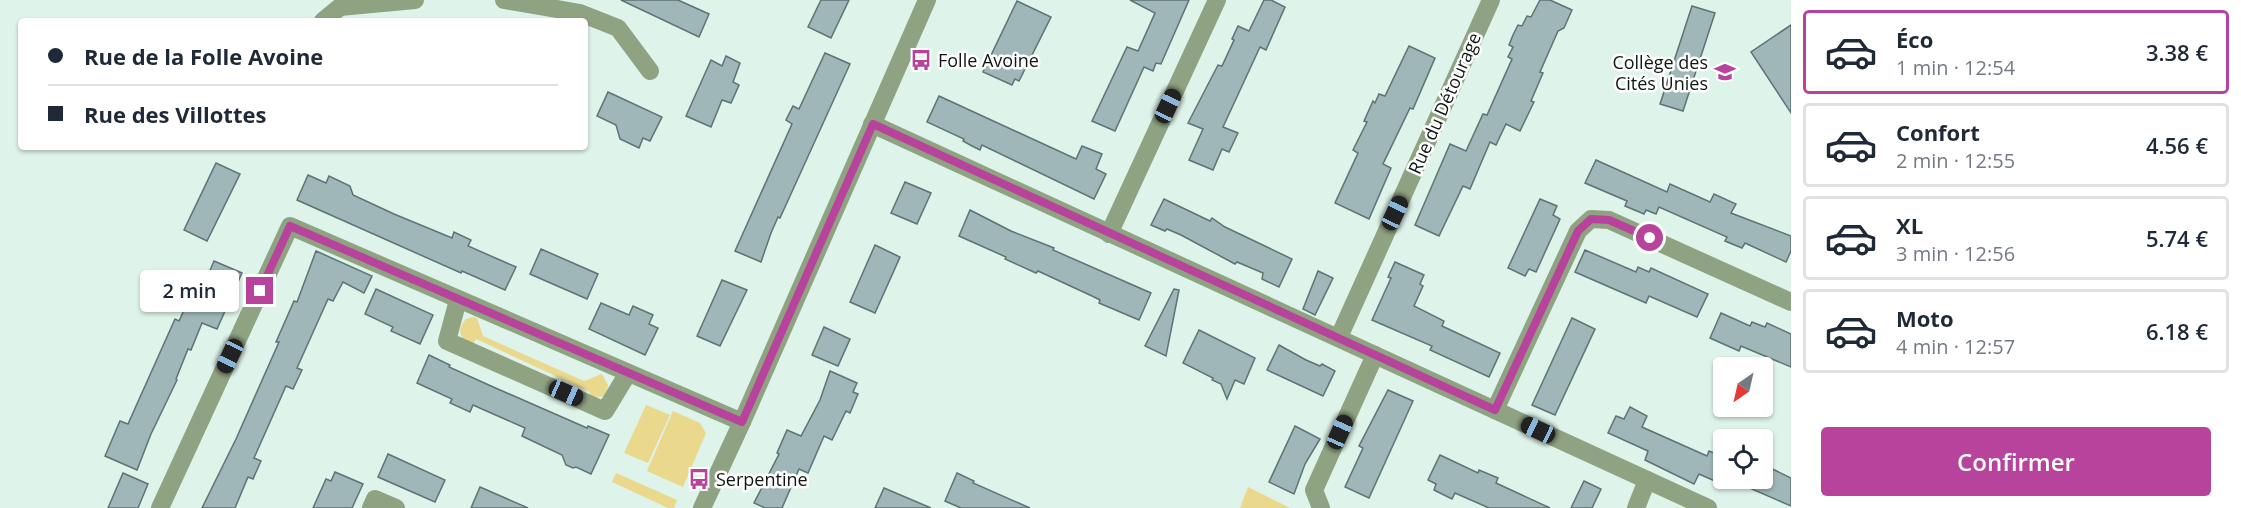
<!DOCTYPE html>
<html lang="fr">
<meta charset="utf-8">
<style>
:root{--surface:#fff;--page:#f6f6f7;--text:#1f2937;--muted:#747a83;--line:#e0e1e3;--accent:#b7439c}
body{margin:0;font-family:"Open Sans",sans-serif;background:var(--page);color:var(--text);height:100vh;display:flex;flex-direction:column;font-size:22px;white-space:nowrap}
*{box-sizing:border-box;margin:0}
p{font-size:20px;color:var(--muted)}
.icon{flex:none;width:33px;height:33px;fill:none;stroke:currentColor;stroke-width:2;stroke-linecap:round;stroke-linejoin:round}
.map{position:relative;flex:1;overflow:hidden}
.drawer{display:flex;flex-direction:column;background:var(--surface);width:450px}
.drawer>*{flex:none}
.top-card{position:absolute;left:18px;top:18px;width:570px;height:132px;border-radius:6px;box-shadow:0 2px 4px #0004;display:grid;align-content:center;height:132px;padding:0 30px;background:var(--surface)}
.needle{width:39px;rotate:214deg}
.tools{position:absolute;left:1713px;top:357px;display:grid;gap:12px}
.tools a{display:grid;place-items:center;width:60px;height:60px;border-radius:6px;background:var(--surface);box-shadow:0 2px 4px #0004;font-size:30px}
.end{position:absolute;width:27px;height:27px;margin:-14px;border:8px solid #b7439c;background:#fff;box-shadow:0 0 0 3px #fff}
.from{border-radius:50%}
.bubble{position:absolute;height:42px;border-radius:6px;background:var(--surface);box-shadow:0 2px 4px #0004;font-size:20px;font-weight:600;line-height:42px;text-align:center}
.car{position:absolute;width:18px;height:36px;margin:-18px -9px;border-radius:8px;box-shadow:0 0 4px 2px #0007;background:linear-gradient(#222 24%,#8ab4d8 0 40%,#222 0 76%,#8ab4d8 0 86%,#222 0)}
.top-card b{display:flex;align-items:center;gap:21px;height:57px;font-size:22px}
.top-card b+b{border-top:2px solid var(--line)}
.top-card i{width:15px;height:15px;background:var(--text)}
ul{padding:10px 0 0;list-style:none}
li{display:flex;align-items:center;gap:18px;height:84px;margin:0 12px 9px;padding:0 18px;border:3px solid var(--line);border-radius:6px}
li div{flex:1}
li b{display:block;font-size:22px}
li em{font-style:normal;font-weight:600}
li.on{border-color:var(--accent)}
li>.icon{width:54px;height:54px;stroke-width:1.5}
.cta{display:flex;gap:12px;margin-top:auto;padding:12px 30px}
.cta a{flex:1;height:69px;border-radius:6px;background:var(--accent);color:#fff;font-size:24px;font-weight:600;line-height:69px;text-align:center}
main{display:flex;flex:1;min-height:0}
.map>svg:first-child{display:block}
.green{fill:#ead98d}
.building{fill:#9fb7b8;stroke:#5d7374;stroke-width:1.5}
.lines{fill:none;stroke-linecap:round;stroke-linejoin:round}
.minor{stroke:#8fa281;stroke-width:18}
.route{stroke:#b7439c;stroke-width:8}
.labels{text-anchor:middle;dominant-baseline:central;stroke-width:5;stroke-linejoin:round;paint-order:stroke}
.poi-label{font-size:18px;fill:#0f1613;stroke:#fff;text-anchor:start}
.street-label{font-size:18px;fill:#0f1613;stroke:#fff}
</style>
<main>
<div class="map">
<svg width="1791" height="508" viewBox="0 0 1791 508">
<rect width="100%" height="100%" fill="#def3e9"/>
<!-- green -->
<g class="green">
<path d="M473 317 477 318 483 336 584 381 602 374 608 385 605 396 588 398 590 392 476 339 472 346C460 341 456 329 466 319Z"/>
<polygon points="646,405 670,415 648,463 624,453"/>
<polygon points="673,411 700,423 706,433 683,487 647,471"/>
<polygon points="616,473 677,500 674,508 668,508 612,482"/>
<polygon points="1248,487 1290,508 1240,508"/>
</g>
<!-- building -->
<g class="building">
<polygon points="621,0 678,0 709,14 699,37"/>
<polygon points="821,0 849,0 831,38 808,27"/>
<polygon points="1130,0 1189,0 1161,64 1156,63 1153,71 1144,67 1115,131 1092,121 1127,47 1138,51 1155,13"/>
<polygon points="1264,0 1271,0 1285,7 1266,50 1260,47 1223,127 1238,133 1229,152 1222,149 1213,170 1189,160 1203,129 1188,123 1218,65 1222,66 1234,40 1232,39 1238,26 1249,31"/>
<polygon points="1540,0 1550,0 1572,10 1564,28 1558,31 1540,72 1543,73 1531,101 1534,102 1520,131 1506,124 1496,145 1490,142 1470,189 1463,186 1439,236 1415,225 1450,144 1466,151 1483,114 1487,115 1512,59 1508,57 1513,47 1509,45 1513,35 1518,25 1522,26 1527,16 1531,17"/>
<polygon points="1017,1 1051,17 1019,81 1015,79 1012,85 983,72"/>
<polygon points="1692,6 1715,13 1683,111 1660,104"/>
<polygon points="1791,25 1791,113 1751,52"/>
<polygon points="1409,46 1435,58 1413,109 1410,108 1383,164 1391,168 1369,219 1335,203 1358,153 1353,150 1367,122 1364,121 1373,101 1375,103 1379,94 1385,96"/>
<polygon points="825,53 850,64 780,218 778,217 771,233 761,262 735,251 792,124 786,120 793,106 799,109"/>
<polygon points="726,56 740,63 733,82 739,85 731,103 722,100 711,127 686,116 711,60 722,66"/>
<polygon points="608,92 662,117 650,141 643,138 639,148 620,139 616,125 597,116"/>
<polygon points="939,96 1076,159 1082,146 1102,154 1096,169 1106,174 1094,199 982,145 980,150 972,146 963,141 964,139 927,122"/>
<polygon points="1596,160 1667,192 1670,184 1710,202 1714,194 1736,204 1731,213 1791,236 1791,251 1786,262 1745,243 1742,248 1725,241 1727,237 1659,207 1656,214 1646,210 1644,214 1625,206 1627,201 1585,183"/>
<polygon points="216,163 240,174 207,241 184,230"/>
<polygon points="308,175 326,183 329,176 350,186 353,195 394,214 452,238 454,232 471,240 468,246 516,267 505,290 462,271 461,273 297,200"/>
<polygon points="905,182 931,193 917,224 891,213"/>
<polygon points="1164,199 1210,221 1212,218 1225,227 1292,259 1279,287 1262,279 1263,273 1237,262 1235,264 1181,235 1167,229 1165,231 1151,225"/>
<polygon points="1540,199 1557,206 1553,215 1560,219 1536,272 1529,269 1525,276 1508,268"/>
<polygon points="970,210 1011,231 1054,248 1053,250 1151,293 1139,320 1099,303 1100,300 1092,296 1038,271 1036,273 1005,259 1006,257 959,236"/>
<polygon points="875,245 900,257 875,313 850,302"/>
<polygon points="541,249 598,274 587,299 530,274"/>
<polygon points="1585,250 1636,272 1638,267 1649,272 1651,268 1708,294 1697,317 1649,296 1646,303 1575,272"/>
<polygon points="316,251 372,276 364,293 343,282 333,301 328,299 297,368 302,370 293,389 286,386 254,458 261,461 253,479 248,477 235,508 202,508 236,439 279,342 276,342 294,301 297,302"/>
<polygon points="214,261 242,273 217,329 202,323 191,350 188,349 176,379 177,380 151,434 137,470 105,456 120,421 128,424 175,319 179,321 195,286 202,289"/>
<polygon points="1395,262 1424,275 1420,284 1423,286 1414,306 1444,321 1442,326 1500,353 1489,377 1430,350 1432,346 1372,320 1391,278 1388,277"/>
<polygon points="1318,271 1333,278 1315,315 1303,309"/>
<polygon points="722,280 747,290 720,346 697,336"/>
<polygon points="376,289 433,315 420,344 391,331 393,327 365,314"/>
<polygon points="1174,289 1179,290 1166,356 1145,346"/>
<polygon points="601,303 629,315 633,306 653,315 649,324 658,328 645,355 589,329"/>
<polygon points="1721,313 1750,326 1752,322 1765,327 1767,323 1791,334 1791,367 1741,346 1739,351 1710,338"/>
<polygon points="1572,318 1595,329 1555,415 1532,405"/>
<polygon points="824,327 850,339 838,366 812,355"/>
<polygon points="1199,330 1255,358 1244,384 1235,380 1227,399 1221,384 1212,380 1213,378 1183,363"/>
<polygon points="1279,345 1306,360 1320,366 1322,364 1335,371 1323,396 1267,370"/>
<polygon points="429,355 450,365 449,367 491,386 587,428 588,426 609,435 591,474 576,467 573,468 566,465 562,455 522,436 525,428 473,405 470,412 450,403 452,399 417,383"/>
<polygon points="830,371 857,383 853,392 858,394 850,413 846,411 832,440 824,436 808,473 799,469 782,508 765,508 754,503 779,454 777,453 787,430 801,436 820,400"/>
<polygon points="1388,390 1413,401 1369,498 1345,487 1363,448 1359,446"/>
<polygon points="1630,407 1647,416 1642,427 1707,456 1709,451 1724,457 1724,485 1699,474 1694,484 1645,460 1648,451 1608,433 1616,416 1624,419"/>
<polygon points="1295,426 1320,439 1305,464 1294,494 1269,482"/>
<polygon points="388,454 445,480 435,502 378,477"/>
<polygon points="1440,455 1478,473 1479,470 1498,478 1496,483 1550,508 1489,508 1455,493 1452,499 1434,490 1436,484 1428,480"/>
<polygon points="1762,464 1791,478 1791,506 1729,479 1762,478"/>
<polygon points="335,472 363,484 352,508 313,508 326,479 331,481"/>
<polygon points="123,473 148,484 138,508 108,508"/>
<polygon points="957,473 974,481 973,483 1030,508 961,508 945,501"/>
<polygon points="1584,481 1601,489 1592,508 1571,508"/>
<polygon points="480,487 528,508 471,508"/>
<polygon points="884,488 931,508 875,508"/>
</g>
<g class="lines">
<!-- minor -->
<g class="minor">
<polyline points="504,0 580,13 618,28 650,71"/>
<polyline points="323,21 340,7 415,0"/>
<polyline points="872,124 1708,508"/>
<polyline points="1109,234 1217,0"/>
<polyline points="458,300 447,341 605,411 628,373"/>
<polyline points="1339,337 1491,0"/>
<polyline points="1495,410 1578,231 1591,219 1609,220 1791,302"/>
<polyline points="160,508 290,226 742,422"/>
<polyline points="371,508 375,499 396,508"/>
<polyline points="702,508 742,422 927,0"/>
<polyline points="1321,508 1314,490 1375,355"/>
<polyline points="1636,508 1647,480"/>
</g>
</g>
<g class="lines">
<!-- route -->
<polyline class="route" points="260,291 290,226 742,422 873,124 1495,410 1578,231 1591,219 1609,220 1650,238"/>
</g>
<!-- icons -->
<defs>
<symbol id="bus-bare" viewBox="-9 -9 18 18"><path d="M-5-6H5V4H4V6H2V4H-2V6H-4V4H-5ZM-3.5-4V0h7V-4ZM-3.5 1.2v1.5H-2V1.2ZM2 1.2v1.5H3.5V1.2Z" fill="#b7439c" stroke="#fff" stroke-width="2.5" paint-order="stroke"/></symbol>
<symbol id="school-bare" viewBox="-9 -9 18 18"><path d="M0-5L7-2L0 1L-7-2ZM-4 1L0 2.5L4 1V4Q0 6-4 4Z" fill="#b7439c" stroke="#fff" stroke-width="2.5" paint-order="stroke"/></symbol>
</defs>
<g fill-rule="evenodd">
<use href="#bus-bare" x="906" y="45" width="30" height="30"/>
<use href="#school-bare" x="1710" y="57" width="30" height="30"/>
<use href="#bus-bare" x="684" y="464" width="30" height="30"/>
</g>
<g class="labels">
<!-- poi labels -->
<g class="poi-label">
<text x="938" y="60">Folle Avoine</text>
<text x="1708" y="62" text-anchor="end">Collège des<tspan x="1708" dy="21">Cités Unies</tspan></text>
<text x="716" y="479">Serpentine</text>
</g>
<!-- street labels -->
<g class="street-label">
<text transform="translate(1444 103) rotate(-66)">Rue du Détourage</text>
</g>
</g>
</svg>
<div class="tools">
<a><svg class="needle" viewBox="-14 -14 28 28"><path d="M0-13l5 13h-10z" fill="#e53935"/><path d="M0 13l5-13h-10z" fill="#747a83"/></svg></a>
<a><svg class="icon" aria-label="locate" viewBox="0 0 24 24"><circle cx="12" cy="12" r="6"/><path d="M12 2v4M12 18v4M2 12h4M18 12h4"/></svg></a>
</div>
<i class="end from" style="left:1650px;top:238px"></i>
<i class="end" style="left:260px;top:291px"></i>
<div class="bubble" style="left:140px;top:270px;width:99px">2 min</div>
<i class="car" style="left:1168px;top:106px;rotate:25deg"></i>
<i class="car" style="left:1395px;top:213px;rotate:25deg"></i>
<i class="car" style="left:230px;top:356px;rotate:205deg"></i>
<i class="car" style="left:566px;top:393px;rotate:114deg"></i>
<i class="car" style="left:1538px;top:430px;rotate:295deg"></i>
<i class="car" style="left:1340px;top:432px;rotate:24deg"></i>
<div class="top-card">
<b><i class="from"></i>Rue de la Folle Avoine</b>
<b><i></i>Rue des Villottes</b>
</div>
</div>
<section class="drawer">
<ul>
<li class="on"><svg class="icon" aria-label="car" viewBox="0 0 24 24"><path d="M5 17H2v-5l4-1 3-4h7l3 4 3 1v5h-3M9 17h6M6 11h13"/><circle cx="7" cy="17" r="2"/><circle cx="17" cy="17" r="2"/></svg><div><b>Éco</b><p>1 min · 12:54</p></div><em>3.38 €</em></li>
<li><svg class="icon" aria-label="car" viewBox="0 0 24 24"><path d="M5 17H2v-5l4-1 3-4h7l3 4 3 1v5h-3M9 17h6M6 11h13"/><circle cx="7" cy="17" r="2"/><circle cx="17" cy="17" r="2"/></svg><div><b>Confort</b><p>2 min · 12:55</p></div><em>4.56 €</em></li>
<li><svg class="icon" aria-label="car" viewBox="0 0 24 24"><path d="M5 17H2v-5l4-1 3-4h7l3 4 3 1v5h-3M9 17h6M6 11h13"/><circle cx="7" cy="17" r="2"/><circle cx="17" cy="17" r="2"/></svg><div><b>XL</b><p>3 min · 12:56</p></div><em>5.74 €</em></li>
<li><svg class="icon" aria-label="car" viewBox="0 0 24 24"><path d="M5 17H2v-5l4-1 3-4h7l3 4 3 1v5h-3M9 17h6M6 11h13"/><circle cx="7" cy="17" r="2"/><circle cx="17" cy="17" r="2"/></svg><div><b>Moto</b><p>4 min · 12:57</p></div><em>6.18 €</em></li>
</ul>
<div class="cta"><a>Confirmer</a></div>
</section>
</main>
